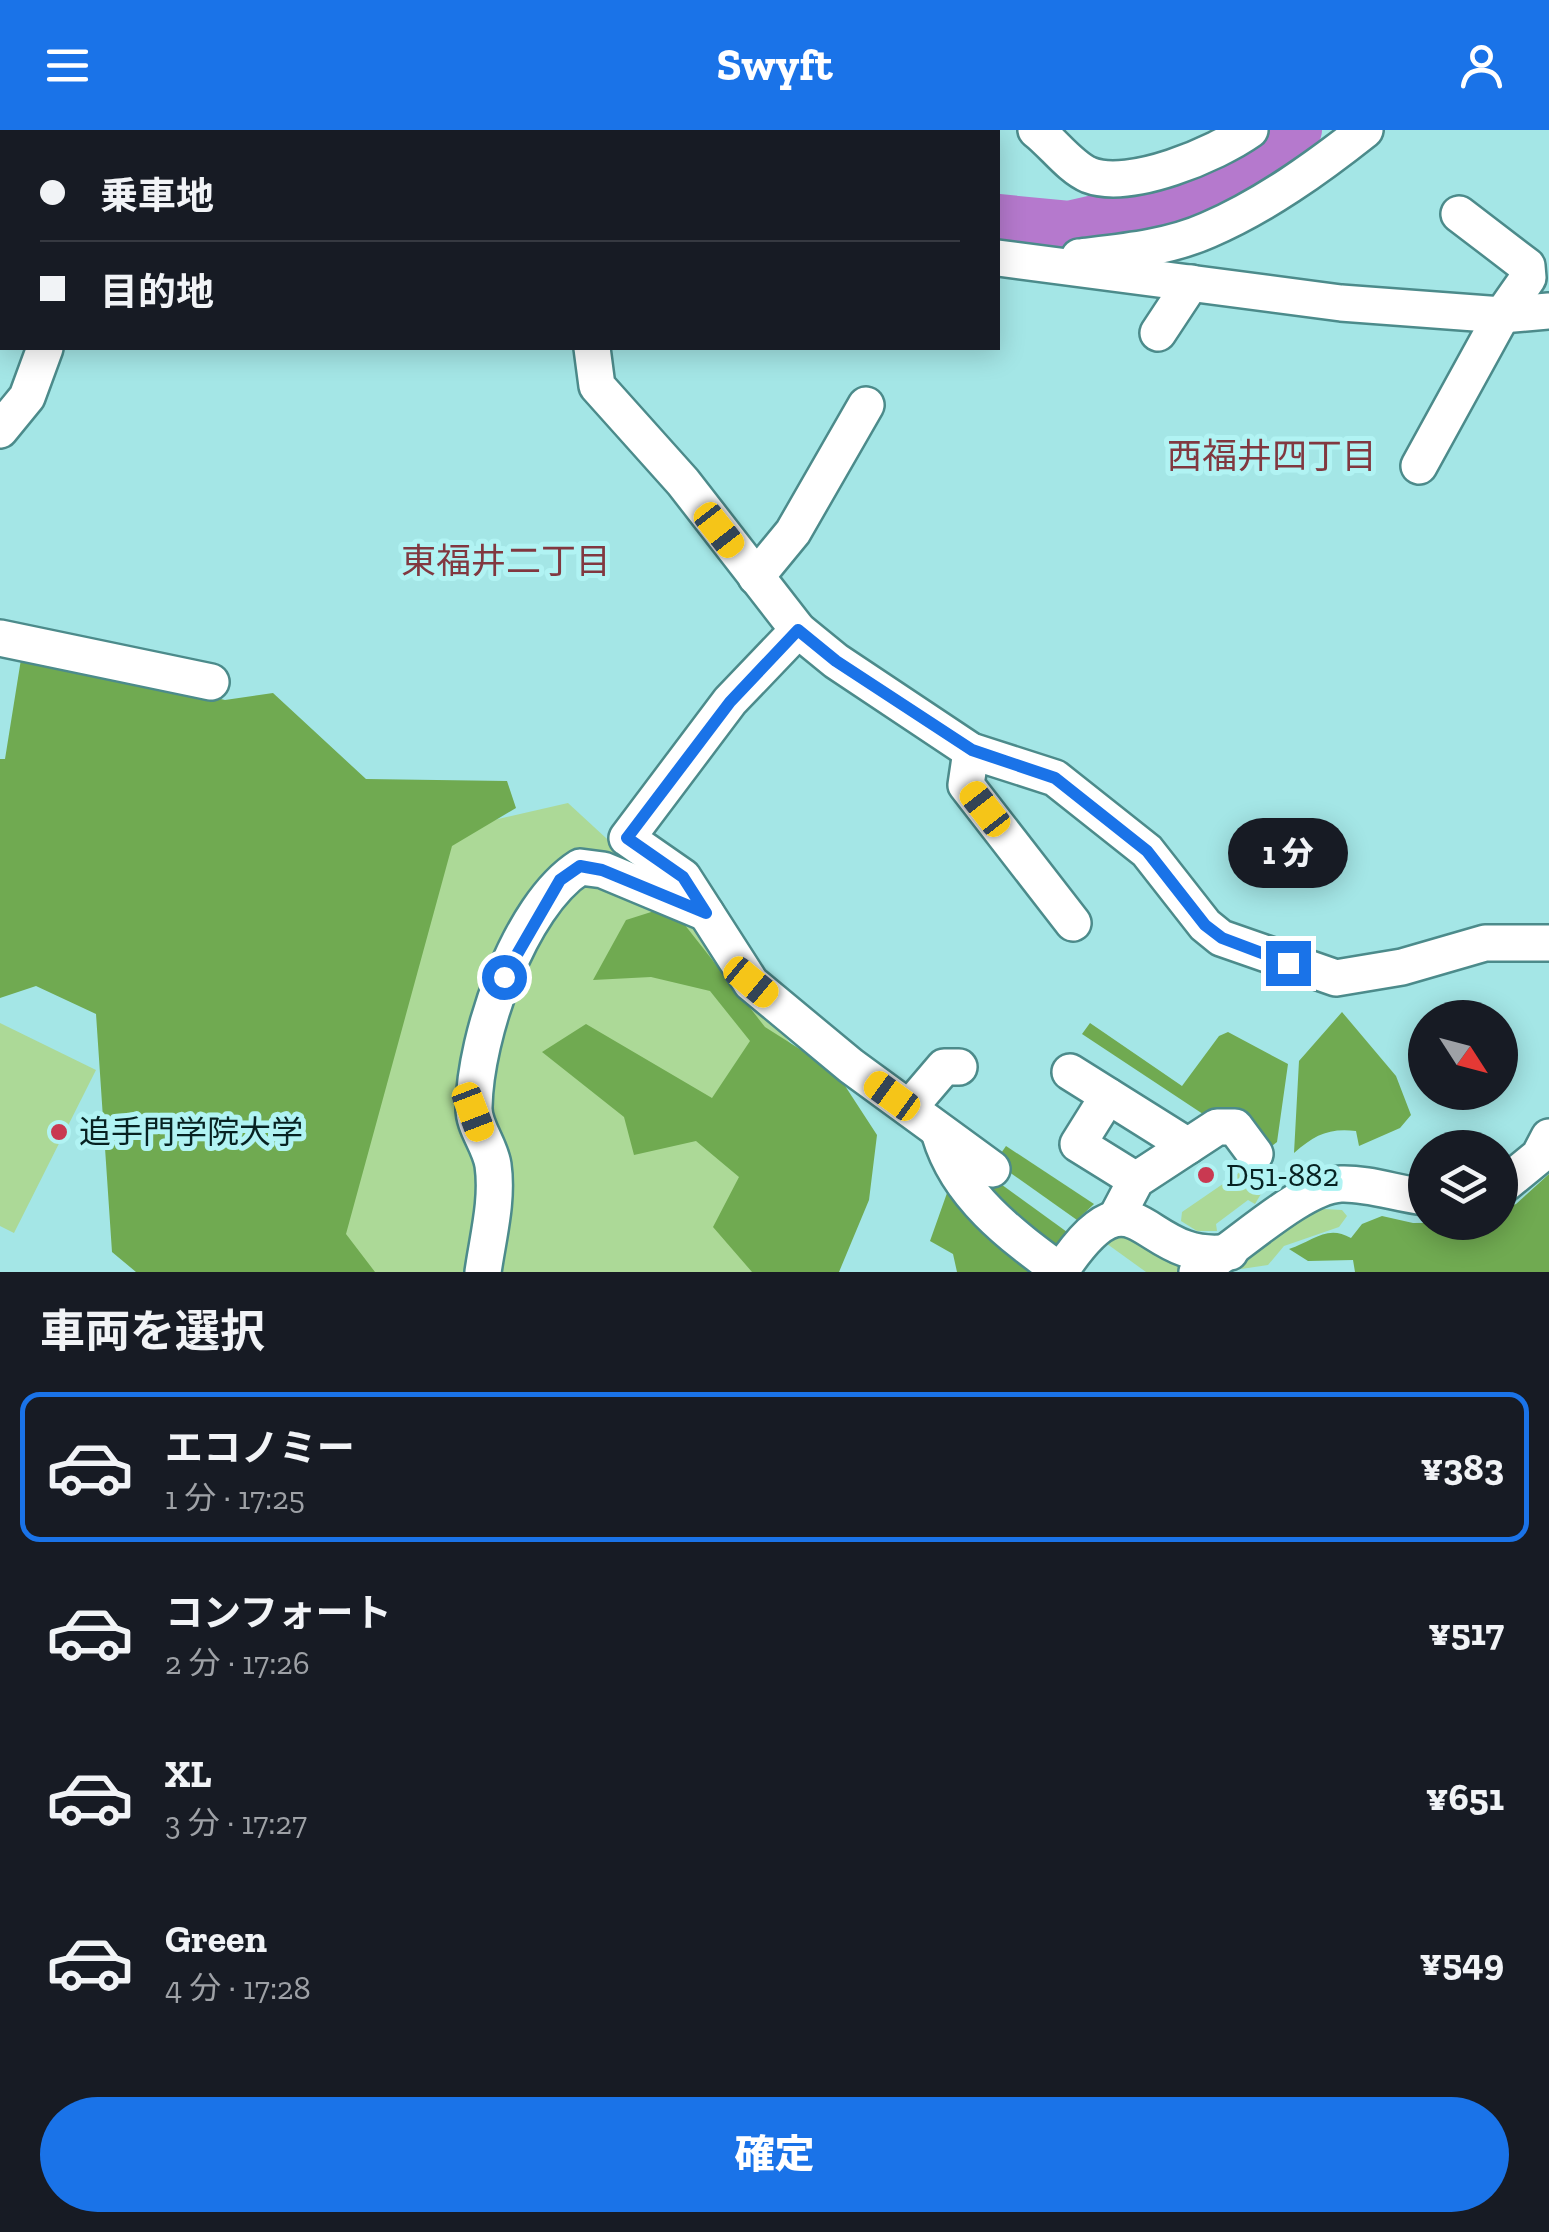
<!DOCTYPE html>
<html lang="ja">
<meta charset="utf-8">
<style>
:root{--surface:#171b24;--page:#242831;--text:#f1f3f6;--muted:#9ea1a6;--line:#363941;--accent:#1a73e8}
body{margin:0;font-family:"Zilla Slab","Noto Sans JP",serif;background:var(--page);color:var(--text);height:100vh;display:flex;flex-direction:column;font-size:38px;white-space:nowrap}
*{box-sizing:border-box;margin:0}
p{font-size:32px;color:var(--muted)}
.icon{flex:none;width:55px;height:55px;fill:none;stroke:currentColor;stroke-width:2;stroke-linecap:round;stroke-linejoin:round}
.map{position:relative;height:1142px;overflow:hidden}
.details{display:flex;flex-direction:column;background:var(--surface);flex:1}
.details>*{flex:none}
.top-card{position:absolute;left:0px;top:0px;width:1000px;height:220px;box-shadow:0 5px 25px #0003;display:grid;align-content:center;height:220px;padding:0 40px;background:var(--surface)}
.needle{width:65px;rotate:126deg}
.tools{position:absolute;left:1408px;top:870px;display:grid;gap:20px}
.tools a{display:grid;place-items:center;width:110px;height:110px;border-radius:50%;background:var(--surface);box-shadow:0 5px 25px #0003;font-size:50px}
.end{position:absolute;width:45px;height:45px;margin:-22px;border:12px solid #1a73e8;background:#fff;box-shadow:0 0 0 5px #fff}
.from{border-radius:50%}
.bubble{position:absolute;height:70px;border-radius:35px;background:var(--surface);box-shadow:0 5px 25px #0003;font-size:32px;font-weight:800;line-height:70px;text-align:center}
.car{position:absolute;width:30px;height:60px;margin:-30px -15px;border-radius:12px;box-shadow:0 0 8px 2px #0007;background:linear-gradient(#f5c518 24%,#345 0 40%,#f5c518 0 76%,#345 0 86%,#f5c518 0)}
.top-card b{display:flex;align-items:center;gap:35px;height:95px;font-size:38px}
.top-card b+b{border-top:2px solid var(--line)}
.top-card i{width:25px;height:25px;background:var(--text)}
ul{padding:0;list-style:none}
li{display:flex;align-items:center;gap:30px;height:150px;margin:0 20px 15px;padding:0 20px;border:5px solid transparent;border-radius:20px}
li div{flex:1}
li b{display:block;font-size:38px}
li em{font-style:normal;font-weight:800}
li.selected{border-color:var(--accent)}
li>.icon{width:90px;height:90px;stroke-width:1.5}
h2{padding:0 40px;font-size:45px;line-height:120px}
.action{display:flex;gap:20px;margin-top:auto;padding:20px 40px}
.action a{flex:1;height:115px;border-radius:60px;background:var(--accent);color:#fff;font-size:40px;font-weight:800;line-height:115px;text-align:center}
header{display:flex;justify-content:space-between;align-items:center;height:130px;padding:0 40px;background:var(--accent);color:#fff;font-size:45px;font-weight:800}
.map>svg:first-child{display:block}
.green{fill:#acd997}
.forest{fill:#70aa51}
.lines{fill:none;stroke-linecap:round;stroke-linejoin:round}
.river{stroke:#b579cd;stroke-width:48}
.minor-casing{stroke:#4c8b8b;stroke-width:40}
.minor{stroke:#fff;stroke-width:35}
.route{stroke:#1a73e8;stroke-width:12}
.poi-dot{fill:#c93951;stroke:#b1f3f3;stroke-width:4}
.labels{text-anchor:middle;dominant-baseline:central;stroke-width:10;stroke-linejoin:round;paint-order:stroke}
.poi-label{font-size:32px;fill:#072222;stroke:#b1f3f3;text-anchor:start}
.neighbourhood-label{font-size:35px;fill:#813840;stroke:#b1f3f3}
</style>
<header><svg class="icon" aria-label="menu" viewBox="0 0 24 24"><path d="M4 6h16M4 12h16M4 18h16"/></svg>Swyft<svg class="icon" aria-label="person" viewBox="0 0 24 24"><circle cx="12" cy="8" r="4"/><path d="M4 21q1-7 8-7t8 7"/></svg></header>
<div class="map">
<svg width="1549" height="1142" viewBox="0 0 1549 1142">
<rect width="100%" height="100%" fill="#a4e6e6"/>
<!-- green -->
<g class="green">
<polygon points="568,673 683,779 827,959 761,1142 288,1142 445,701"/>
<polygon points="0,893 96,940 14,1103 0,1096"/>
<polygon points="1252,1034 1263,1039 1268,1052 1255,1074 1248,1070 1216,1094 1217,1101 1197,1101 1181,1091 1182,1082"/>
<polygon points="1324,1079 1342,1080 1347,1086 1339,1097 1284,1116 1268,1135 1221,1142 1300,1088"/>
<polygon points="1123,1102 1179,1135 1178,1142 1146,1142 1103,1111"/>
</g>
<!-- forest -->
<g class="forest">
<polygon points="22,523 225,570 273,563 366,649 507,651 516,678 452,716 346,1104 375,1142 136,1142 112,1122 96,884 36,856 0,868 0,629 5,629"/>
<polygon points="670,776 765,897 836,942 877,1005 869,1070 839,1142 752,1142 713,1097 739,1047 696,1011 634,1025 624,987 542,922 586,894 712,968 750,911 710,861 651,847 593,850 626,790"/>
<path d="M1342 882 1396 946 1411 985 1400 998 1359 1016 1356 1001C1328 998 1315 1005 1294 1023L1299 931Z"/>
<polygon points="1090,893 1182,956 1219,906 1228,902 1288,934 1277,1012 1268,1019 1212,990 1082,904"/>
<polygon points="1006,1016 1094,1074 1077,1090 995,1032"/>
<polygon points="987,1044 1067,1102 1052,1123 981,1058"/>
<path d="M1549 1044V1142H1355L1353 1130 1308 1131 1289 1119C1313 1111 1327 1094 1351 1108L1362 1094 1382 1086 1413 1093 1500 1092V1081L1516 1074Z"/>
<polygon points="947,1063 958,1067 1042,1142 957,1142 953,1124 930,1111"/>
</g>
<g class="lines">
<!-- river -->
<g class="river">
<polyline points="791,0 793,2"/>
<polyline points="998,88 1069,95 1174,71 1251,35 1298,0"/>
</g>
<defs>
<g id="minor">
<polyline points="42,0 43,2"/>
<path d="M1036 0C1053 13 1070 37 1089 45 1130 61 1216 24 1250 0"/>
<polyline points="812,2 813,0"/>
<path d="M1079 127C1121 122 1168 118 1208 100 1264 76 1317 38 1365 0"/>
<polyline points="998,128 1341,173 1502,185 1549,181"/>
<polyline points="1158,203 1191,153"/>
<polyline points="592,218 597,256 683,352 798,500 836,531 971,621 1055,648 1147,721 1205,795 1221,808 1336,848 1402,837 1485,813 1549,813"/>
<polyline points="0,300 27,267 45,218"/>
<polyline points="1419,336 1502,185 1528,148 1527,136 1459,84"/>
<polyline points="756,447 793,402 866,275"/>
<polyline points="798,500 730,571 627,708 683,747 751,853 851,936 992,1039"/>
<polyline points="0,508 211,552"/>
<polyline points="971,621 966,655 1073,793"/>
<polyline points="1070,942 1188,1016"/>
<polyline points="1108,966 1078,1014 1136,1050"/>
<polyline points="909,978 944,937 959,937"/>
<path d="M940 1005C958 1066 1011 1105 1060 1141"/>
<polyline points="1500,1058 1539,1026 1549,1007"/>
<polyline points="1116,1088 1136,1050 1217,997 1235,997 1255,1024"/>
<path d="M483 1142C488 1107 498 1070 493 1035 490 1015 473 996 474 977 475 906 519 776 580 737L603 740 706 783"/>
<path d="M1060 1142C1138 1026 1139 1136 1230 1122"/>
<path d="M1197 1142C1235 1120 1300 1056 1341 1054 1368 1053 1398 1064 1425 1067"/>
</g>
</defs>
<!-- minor casing -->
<use href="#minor" class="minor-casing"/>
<!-- minor -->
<use href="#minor" class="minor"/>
</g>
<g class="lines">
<!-- route -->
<polyline class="route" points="504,847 560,750 580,736 602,740 706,783 683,747 627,708 730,572 798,500 836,531 972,620 1055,648 1147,721 1205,795 1222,808 1288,833"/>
</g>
<!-- markers -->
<g class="poi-dot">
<circle cx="59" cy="1002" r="10"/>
<circle cx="1206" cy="1045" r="10"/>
</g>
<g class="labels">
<!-- poi labels -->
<g class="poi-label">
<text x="79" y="1002">追手門学院大学</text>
<text x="1226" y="1045">D51-882</text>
</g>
<!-- neighbourhood labels -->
<g class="neighbourhood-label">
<text x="1272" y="326">西福井四丁目</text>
<text x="506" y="431">東福井二丁目</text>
</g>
</g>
</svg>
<div class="tools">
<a><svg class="needle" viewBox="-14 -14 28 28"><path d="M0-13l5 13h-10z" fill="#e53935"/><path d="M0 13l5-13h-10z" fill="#9ea1a6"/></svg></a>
<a><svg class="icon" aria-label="layers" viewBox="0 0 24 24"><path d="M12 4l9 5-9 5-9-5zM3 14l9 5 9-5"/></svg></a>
</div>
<i class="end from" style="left:504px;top:847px"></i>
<i class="end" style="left:1288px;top:833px"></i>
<div class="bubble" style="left:1228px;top:688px;width:120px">1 分</div>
<i class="car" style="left:719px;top:400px;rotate:142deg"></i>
<i class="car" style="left:985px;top:679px;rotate:322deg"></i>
<i class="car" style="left:751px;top:852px;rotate:130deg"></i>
<i class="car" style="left:892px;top:966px;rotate:306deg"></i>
<i class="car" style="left:473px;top:982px;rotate:159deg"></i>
<div class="top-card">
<b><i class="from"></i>乗車地</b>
<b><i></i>目的地</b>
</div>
</div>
<section class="details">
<h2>車両を選択</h2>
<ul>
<li class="selected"><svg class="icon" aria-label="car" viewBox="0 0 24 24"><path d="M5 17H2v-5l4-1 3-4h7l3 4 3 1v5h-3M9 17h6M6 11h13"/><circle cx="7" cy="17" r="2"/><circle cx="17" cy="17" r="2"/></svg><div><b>エコノミー</b><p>1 分 · 17:25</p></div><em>¥383</em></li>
<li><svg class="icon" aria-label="car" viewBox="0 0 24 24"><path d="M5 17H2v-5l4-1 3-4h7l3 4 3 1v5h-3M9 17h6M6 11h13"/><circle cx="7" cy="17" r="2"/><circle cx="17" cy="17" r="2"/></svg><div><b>コンフォート</b><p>2 分 · 17:26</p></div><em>¥517</em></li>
<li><svg class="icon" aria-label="car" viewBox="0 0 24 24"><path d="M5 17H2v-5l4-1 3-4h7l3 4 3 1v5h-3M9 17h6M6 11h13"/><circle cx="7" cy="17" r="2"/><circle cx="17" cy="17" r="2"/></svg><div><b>XL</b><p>3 分 · 17:27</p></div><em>¥651</em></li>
<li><svg class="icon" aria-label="car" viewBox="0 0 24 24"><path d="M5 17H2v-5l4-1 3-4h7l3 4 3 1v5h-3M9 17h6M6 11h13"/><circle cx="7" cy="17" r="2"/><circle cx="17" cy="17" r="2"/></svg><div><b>Green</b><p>4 分 · 17:28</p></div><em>¥549</em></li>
</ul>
<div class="action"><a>確定</a></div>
</section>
